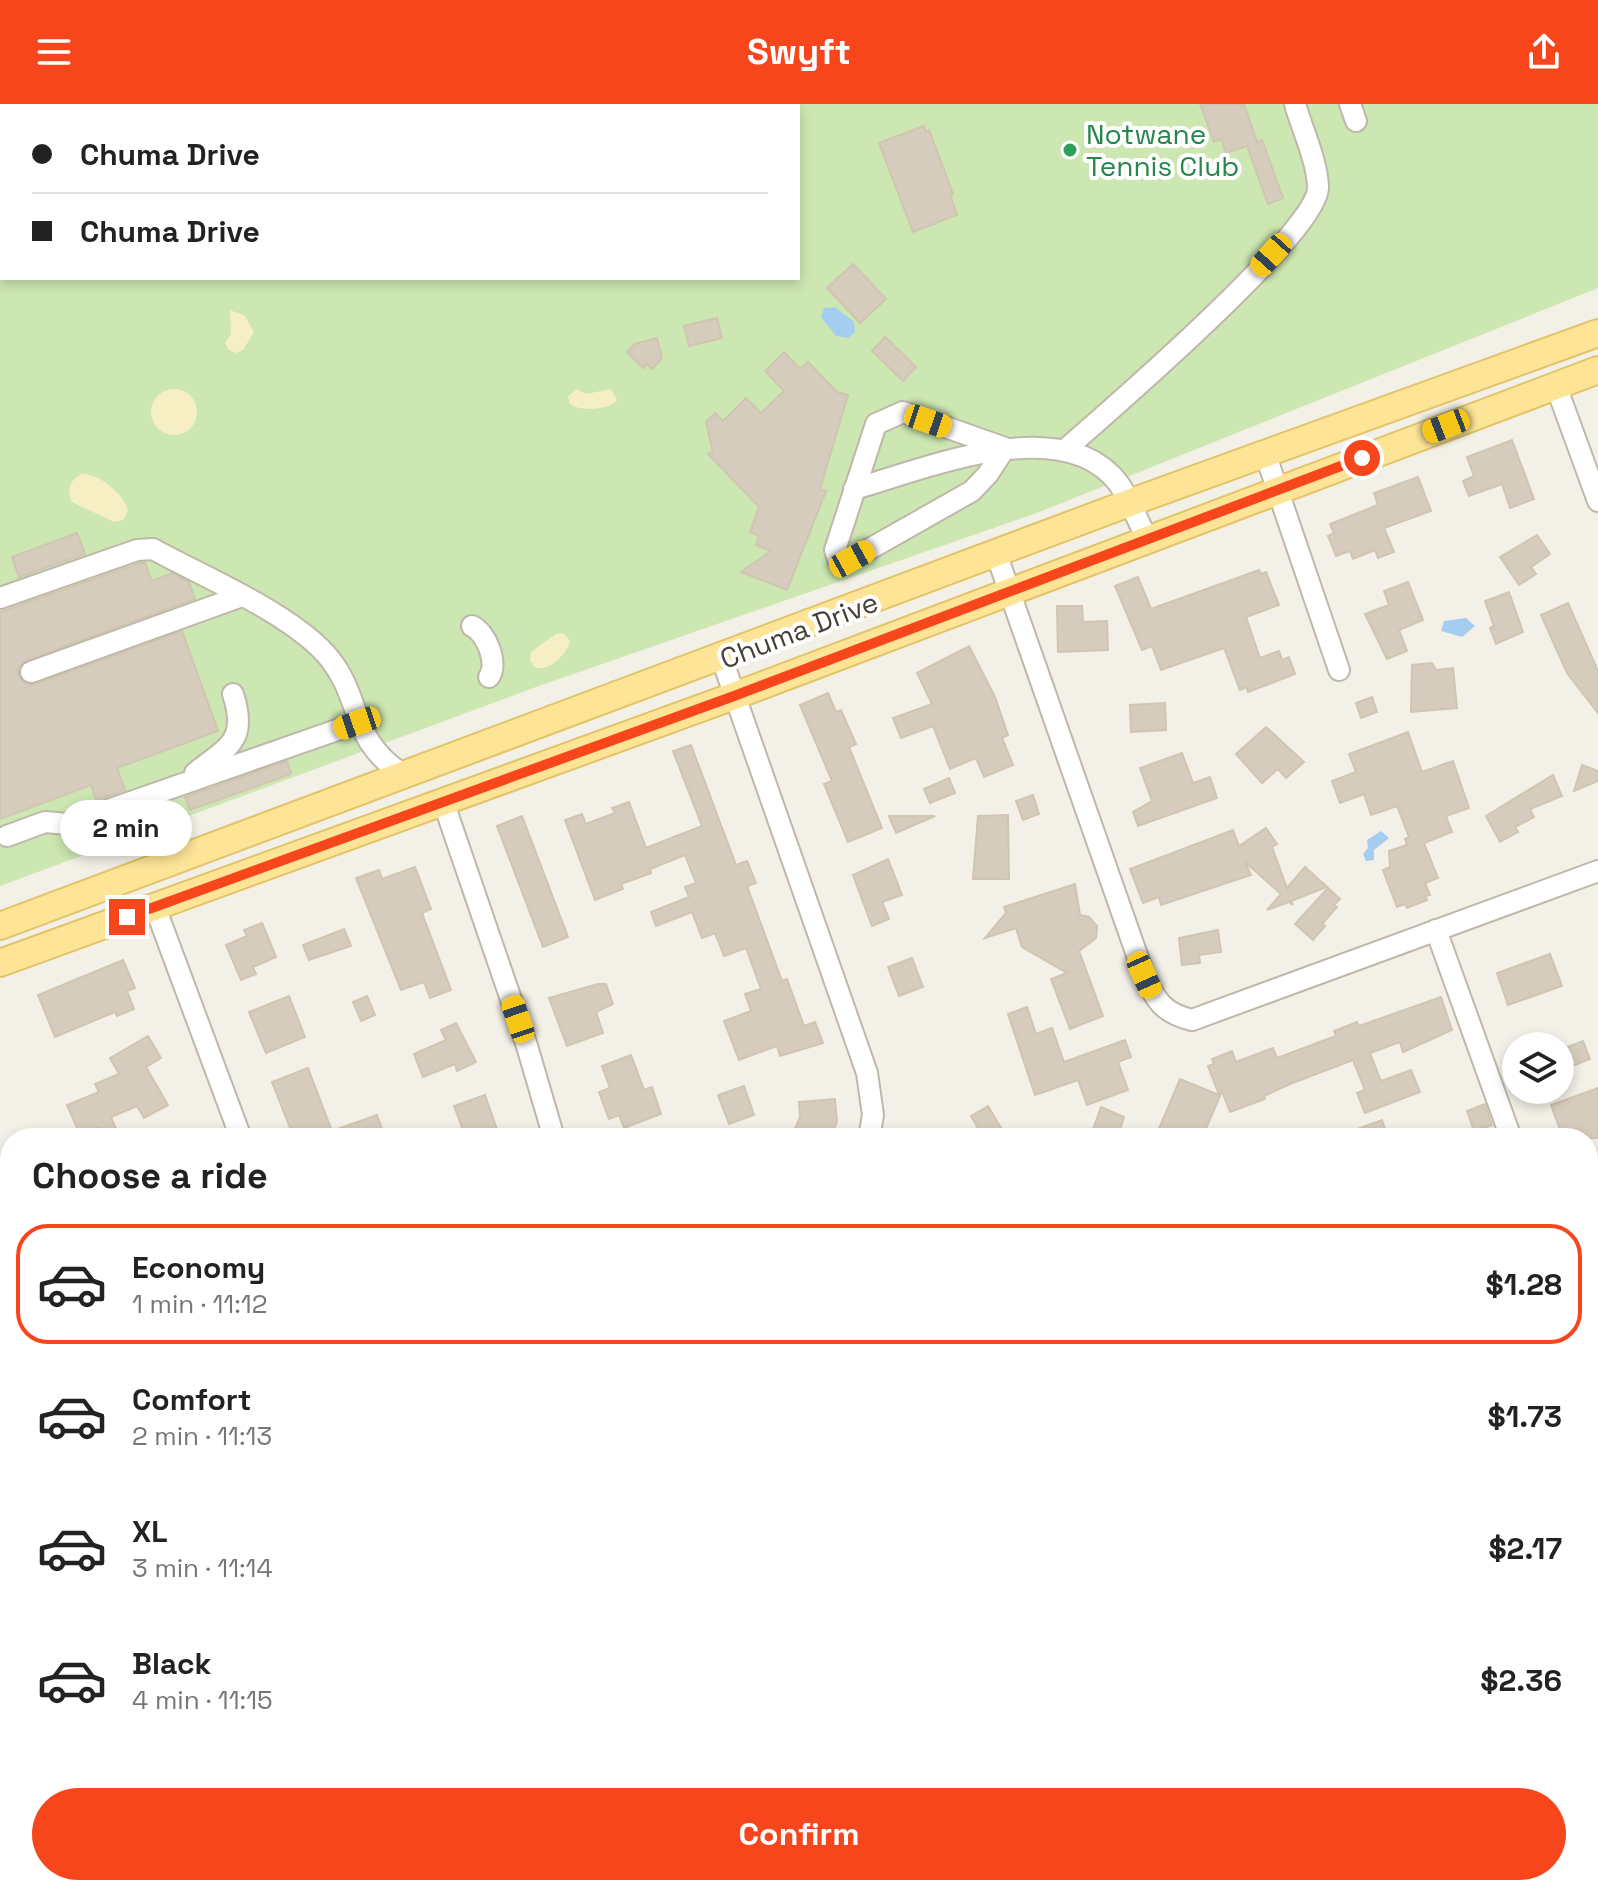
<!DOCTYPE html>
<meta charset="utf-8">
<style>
:root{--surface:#fff;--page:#f6f6f6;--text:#222;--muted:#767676;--line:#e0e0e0;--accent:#f7461b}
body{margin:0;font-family:"Space Grotesk",sans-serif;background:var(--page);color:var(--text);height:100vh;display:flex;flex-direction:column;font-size:30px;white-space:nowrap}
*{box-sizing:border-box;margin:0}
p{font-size:26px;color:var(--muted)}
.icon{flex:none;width:44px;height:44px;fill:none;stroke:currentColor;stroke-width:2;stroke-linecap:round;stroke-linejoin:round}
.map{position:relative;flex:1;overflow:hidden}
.details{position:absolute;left:0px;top:1024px;width:1598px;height:768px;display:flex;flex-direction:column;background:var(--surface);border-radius:32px 32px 0 0;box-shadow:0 4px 12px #0003}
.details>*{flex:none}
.hud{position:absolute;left:0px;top:0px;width:800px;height:176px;box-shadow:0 4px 12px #0003;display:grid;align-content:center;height:176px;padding:0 32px;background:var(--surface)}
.controls{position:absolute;left:1502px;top:928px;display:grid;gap:16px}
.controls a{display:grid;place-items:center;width:72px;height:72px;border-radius:50%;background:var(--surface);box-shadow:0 4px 12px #0003;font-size:40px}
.end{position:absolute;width:36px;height:36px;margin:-18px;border:10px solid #f7461b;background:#fff;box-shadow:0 0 0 4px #fff}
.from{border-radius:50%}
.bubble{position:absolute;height:56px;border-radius:28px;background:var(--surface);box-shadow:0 4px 12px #0003;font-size:26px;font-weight:600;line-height:56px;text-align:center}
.car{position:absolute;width:24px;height:48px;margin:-24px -12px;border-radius:10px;box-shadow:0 0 6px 2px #0007;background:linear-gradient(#f5c518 24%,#345 0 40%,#f5c518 0 76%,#345 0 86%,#f5c518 0)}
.hud b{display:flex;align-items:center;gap:28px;height:76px;font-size:30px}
.hud b+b{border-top:2px solid var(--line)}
.hud i{width:20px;height:20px;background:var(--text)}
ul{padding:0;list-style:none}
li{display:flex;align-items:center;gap:24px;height:120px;margin:0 16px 12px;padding:0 16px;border:4px solid transparent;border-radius:32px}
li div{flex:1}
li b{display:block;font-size:30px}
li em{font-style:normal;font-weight:600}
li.current{border-color:var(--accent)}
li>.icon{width:72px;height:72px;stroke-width:1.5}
h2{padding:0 32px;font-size:36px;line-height:96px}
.action{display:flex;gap:16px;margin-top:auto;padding:16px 32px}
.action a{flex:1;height:92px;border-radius:48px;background:var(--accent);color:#fff;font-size:32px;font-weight:600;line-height:92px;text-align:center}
header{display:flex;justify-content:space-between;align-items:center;height:104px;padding:0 32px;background:var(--accent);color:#fff;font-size:36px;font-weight:600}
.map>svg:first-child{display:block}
.green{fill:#cce7b1;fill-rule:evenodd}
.sand{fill:#f7efc4}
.water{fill:#a4cdef}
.building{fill:#d5ccbd;stroke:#d0c5b0;stroke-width:2}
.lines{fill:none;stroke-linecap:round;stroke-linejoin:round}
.minor-casing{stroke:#bfb8aa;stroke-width:24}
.major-casing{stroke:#e2c367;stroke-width:30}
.minor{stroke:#fff;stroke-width:20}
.major{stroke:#fde497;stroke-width:26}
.route{stroke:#f7461b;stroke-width:10}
.leisure-dot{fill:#2e9e5b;stroke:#fff;stroke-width:3}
.labels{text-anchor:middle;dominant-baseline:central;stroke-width:8;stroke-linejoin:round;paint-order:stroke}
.leisure-label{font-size:28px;fill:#27864d;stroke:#fff;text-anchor:start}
.street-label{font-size:28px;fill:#464136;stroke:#fff}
</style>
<header><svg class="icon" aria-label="menu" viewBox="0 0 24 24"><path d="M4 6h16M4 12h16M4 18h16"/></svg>Swyft<svg class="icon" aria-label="share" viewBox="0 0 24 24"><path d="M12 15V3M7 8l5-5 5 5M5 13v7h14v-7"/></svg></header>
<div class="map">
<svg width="1598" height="1792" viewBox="0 0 1598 1792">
<rect width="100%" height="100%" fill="#f3f0e7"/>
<!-- green -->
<path class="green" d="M0 0H1598V184L1037 409 536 583 0 782ZM2 2H798V174H2Z"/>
<!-- sand -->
<g class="sand">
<polygon points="230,206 245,212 254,228 243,246 236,249 229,246 225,239 231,230"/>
<path d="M576 285 586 290 611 285 617 296C609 306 580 308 570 300L568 293Z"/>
<circle cx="174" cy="308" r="23"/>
<path d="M82 370C99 369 125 391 128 407L123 416 114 418 72 398C66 385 70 376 82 370Z"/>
<path d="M563 529 570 537C567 550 550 567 536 564L530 557 531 548 556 530Z"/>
</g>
<!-- water -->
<g class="water">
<polygon points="835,203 854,218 855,228 849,234 836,232 821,213 824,204"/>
<polygon points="1466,514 1475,522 1462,533 1441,527 1444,517"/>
<polygon points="1381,727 1389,734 1374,746 1374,756 1366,757 1363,750 1368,744 1367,736"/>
</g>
<!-- building -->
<g class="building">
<polygon points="1200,0 1244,0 1257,38 1262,36 1283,94 1268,100 1247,42 1226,49 1221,35 1214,38"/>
<polygon points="924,22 926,28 929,26 953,90 950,91 957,111 913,128 879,39"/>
<polygon points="853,160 886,195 860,219 827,184"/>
<polygon points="717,214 722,234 689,242 684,222"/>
<polygon points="885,233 916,263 903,277 872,247"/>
<polygon points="657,234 662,254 652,265 647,260 643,264 627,248 635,240"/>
<polygon points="784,248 800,265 808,258 837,288 848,291 820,385 826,387 787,486 741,468 771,447 756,441 759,432 750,428 759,403 708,350 713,348 706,318 715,309 723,317 746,294 761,309 784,287 765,267"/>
<polygon points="1512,336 1534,395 1510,404 1502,380 1469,392 1463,377 1474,372 1467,353"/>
<polygon points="1418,373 1431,407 1384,424 1394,448 1378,454 1375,446 1353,455 1350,447 1336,452 1328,432 1334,429 1330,420 1378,401 1374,389"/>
<polygon points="77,429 85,450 19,473 12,453"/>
<polygon points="1537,431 1550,450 1531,463 1536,470 1519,481 1500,453"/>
<polygon points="140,459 145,459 152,477 172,469 189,478 195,495 27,556 18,565 19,573 28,581 35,580 182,527 218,627 117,664 125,686 96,696 91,681 0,715 0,508"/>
<polygon points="1259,466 1261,470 1266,468 1279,501 1246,513 1260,554 1279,547 1282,556 1289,553 1295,570 1248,588 1246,583 1240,586 1224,544 1161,566 1152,542 1142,546 1115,482 1138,473 1151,505"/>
<polygon points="1408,478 1423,516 1399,526 1407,547 1387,555 1365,510 1389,501 1384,487"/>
<polygon points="1509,488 1523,528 1496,540 1490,524 1494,522 1485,497"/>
<polygon points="1568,499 1598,567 1598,609 1567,569 1541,511"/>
<polygon points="1057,502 1082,502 1083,518 1107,517 1108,546 1058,548"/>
<polygon points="969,542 995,593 1008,631 1002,634 1013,661 984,673 976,654 950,665 933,622 901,634 893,614 932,600 917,569"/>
<polygon points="1432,559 1436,566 1453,564 1457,604 1411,608 1412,561"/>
<polygon points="828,589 836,608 841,606 856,640 849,643 882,724 848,738 824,680 832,677 800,601"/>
<polygon points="1372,593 1377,608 1361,614 1356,599"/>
<polygon points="1165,599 1166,626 1131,628 1130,601"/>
<polygon points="1266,623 1304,658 1286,674 1278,665 1262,679 1236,650"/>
<polygon points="1408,628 1422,668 1453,657 1469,704 1446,712 1452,728 1424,739 1438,774 1425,779 1430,791 1425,792 1427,796 1407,804 1405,800 1397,803 1383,766 1390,763 1389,747 1407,741 1405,735 1409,733 1397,702 1371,711 1364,690 1340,699 1332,677 1356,668 1349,650"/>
<polygon points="691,641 736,761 747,757 756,779 747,782 782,877 787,875 804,922 815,918 823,939 780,952 777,942 739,956 724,917 751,907 745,890 761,885 746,844 724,852 715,829 702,834 692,808 656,822 651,808 689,793 685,783 696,779 685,751 650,765 651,769 621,780 623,785 595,796 565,716 582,710 586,720 615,709 612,704 629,698 646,744 702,722 673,647"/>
<polygon points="1182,649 1193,679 1210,673 1217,694 1138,722 1133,708 1152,697 1140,664"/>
<polygon points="287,657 291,670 190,706 185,693"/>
<polygon points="1582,661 1598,667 1598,677 1574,687"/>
<polygon points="1553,671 1562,692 1530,705 1534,713 1515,723 1518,728 1500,738 1486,712"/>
<polygon points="949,674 955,689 930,699 924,685"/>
<polygon points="1033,691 1039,710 1023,716 1016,697"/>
<polygon points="1008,711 1009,775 973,775 978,712"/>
<polygon points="522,712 568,833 543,843 497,722"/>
<polygon points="889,712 935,712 896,729"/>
<polygon points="1266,724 1277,740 1272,743 1287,784 1305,763 1327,783 1291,797 1293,801 1289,798 1267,806 1281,790 1245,758 1251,771 1161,801 1159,793 1143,799 1130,765 1233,726 1239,742"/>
<polygon points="888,755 902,791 882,798 889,815 872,822 853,771"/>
<polygon points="415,763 431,805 422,809 451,886 430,894 424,878 401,886 356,774 379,766 382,775"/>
<polygon points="1075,780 1080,811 1089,813 1097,822 1096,834 1079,847 1103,912 1070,925 1051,875 1067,869 1022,843 1016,824 985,834 1006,809 1004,803"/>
<polygon points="1328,784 1340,795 1334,801 1337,803 1322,820 1325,822 1313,836 1295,820"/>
<polygon points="262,819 276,853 253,863 256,870 241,876 226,841 247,832 244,826"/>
<polygon points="344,825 351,842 309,856 303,841"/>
<polygon points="1218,826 1221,848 1199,851 1200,859 1182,861 1179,834"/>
<polygon points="1550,850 1562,882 1508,901 1497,869"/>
<polygon points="912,854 923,883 899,892 888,863"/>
<polygon points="123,856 135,884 127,887 134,905 117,912 115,908 55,933 38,891"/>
<polygon points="598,880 606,880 613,900 596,908 603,929 567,942 549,894"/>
<polygon points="289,892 305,933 266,949 249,908"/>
<polygon points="367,892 375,911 361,917 353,898"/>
<polygon points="1441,893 1452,926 1403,948 1400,938 1370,949 1381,977 1411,966 1420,988 1365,1009 1357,989 1365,986 1353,956 1290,980 1264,992 1265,995 1230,1008 1222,987 1202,1034 1155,1034 1180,975 1219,991 1208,962 1214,960 1212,955 1232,947 1236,958 1273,944 1277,954 1336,932 1334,927 1357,918 1359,922"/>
<polygon points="1027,903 1036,930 1052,924 1064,958 1125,936 1131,953 1118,958 1128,986 1087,1001 1078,976 1035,991 1008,910"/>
<polygon points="456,919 476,958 457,967 455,960 423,973 414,950 446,936 441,926"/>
<polygon points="148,932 161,954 146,963 168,1001 144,1014 137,1002 111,1013 116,1025 101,1031 98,1023 80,1031 67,1001 99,988 95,980 119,970 110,954"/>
<polygon points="1583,937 1590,955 1560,967 1560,946"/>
<polygon points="631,951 644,986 652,983 661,1010 624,1024 619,1011 609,1015 599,988 610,984 602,962"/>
<polygon points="308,964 332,1027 377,1011 385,1034 294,1034 272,978"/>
<polygon points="744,982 754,1011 729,1020 718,991"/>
<polygon points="1598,984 1598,1034 1563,1034 1551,1001"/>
<polygon points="485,991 500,1034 466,1034 454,1002"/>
<polygon points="835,995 837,1018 830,1034 791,1034 800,1013 799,998"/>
<polygon points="1485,1000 1492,1021 1474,1027 1467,1007"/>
<polygon points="988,1002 1007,1034 984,1034 971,1012"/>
<polygon points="1101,1003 1124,1013 1117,1034 1090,1034"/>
<polygon points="1382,1016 1388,1034 1339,1034 1338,1032"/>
</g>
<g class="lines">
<defs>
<g id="minor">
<polyline points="1350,0 1356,17"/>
<polyline points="1556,282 1598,397"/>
<polygon points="903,308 1005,344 988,370 972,387 852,455 838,455 835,446 876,320"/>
<path d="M1066 345C1107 309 1320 126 1318 83 1317 56 1302 25 1295 0"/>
<polyline points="1266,352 1339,566"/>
<path d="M854 385C925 365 1064 306 1119 380 1130 396 1138 417 1147 435"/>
<path d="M997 452 1144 871C1156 897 1163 909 1192 916L1598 767"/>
<path d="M0 494 137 446 153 445C204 473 295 511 330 555 363 597 349 636 404 671"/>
<path d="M472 522C486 528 499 560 489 573"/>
<polyline points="722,555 867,969 873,1011 869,1034"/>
<polyline points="31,568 239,493"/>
<path d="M195 669C229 642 248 637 233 590"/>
<polyline points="443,697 527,942 554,1034"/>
<polyline points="7,732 45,718 68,720 357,619"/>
<polyline points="155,803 241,1034"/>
<polyline points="1436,826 1511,1034"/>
<polyline points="1588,1102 1598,1098"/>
<polyline points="0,1285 10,1312"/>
<polyline points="0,1713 10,1709"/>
<polyline points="492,1782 496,1792"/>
<polyline points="794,1782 798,1792"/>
<polyline points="1114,1782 1117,1792"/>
<polyline points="330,1792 393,1782"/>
</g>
<g id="major">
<polyline points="0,822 1129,399 1598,229"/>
<polyline points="0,859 734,592 1598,266"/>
</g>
</defs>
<!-- minor casing -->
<use href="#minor" class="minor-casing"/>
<!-- major casing -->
<use href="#major" class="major-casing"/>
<!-- minor -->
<use href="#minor" class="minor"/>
<!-- major -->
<use href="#major" class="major"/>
</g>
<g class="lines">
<!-- route -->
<polyline class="route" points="127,813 734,592 1362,354"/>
</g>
<!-- markers -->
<circle class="leisure-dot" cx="1070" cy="46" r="8"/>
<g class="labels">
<!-- leisure labels -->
<g class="leisure-label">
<text x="1086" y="30">Notwane<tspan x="1086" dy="32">Tennis Club</tspan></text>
</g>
<!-- street labels -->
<g class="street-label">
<text transform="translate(799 526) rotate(-21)">Chuma Drive</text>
</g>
</g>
</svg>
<div class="controls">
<a><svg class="icon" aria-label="layers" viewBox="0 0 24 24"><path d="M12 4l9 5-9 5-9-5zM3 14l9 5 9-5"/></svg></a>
</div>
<i class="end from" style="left:1362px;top:354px"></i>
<i class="end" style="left:127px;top:813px"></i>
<div class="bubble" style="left:60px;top:696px;width:132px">2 min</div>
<i class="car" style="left:1271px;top:151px;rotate:222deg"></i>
<i class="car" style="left:928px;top:317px;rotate:109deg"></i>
<i class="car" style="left:1446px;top:322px;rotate:249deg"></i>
<i class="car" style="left:852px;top:455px;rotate:61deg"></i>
<i class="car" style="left:357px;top:619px;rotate:251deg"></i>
<i class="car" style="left:1144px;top:871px;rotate:156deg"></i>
<i class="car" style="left:518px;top:915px;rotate:341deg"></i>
<div class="hud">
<b><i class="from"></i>Chuma Drive</b>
<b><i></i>Chuma Drive</b>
</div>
<section class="details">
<h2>Choose a ride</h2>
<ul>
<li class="current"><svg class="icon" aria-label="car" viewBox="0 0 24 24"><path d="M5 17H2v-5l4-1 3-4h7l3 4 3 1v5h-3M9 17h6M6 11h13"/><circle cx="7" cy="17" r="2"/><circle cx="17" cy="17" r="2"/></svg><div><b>Economy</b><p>1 min · 11:12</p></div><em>$1.28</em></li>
<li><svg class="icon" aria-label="car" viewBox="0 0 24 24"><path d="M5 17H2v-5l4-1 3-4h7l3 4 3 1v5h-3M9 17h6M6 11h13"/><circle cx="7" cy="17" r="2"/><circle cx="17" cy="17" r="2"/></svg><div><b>Comfort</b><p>2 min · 11:13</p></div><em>$1.73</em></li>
<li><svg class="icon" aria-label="car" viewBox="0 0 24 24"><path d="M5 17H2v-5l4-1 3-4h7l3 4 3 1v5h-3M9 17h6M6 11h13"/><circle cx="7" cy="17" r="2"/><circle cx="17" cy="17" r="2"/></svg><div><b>XL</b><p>3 min · 11:14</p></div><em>$2.17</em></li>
<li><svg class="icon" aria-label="car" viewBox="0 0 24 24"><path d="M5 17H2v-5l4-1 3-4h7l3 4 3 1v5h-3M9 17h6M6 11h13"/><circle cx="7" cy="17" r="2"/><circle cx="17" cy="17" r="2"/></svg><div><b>Black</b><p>4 min · 11:15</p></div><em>$2.36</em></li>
</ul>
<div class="action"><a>Confirm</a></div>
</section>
</div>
